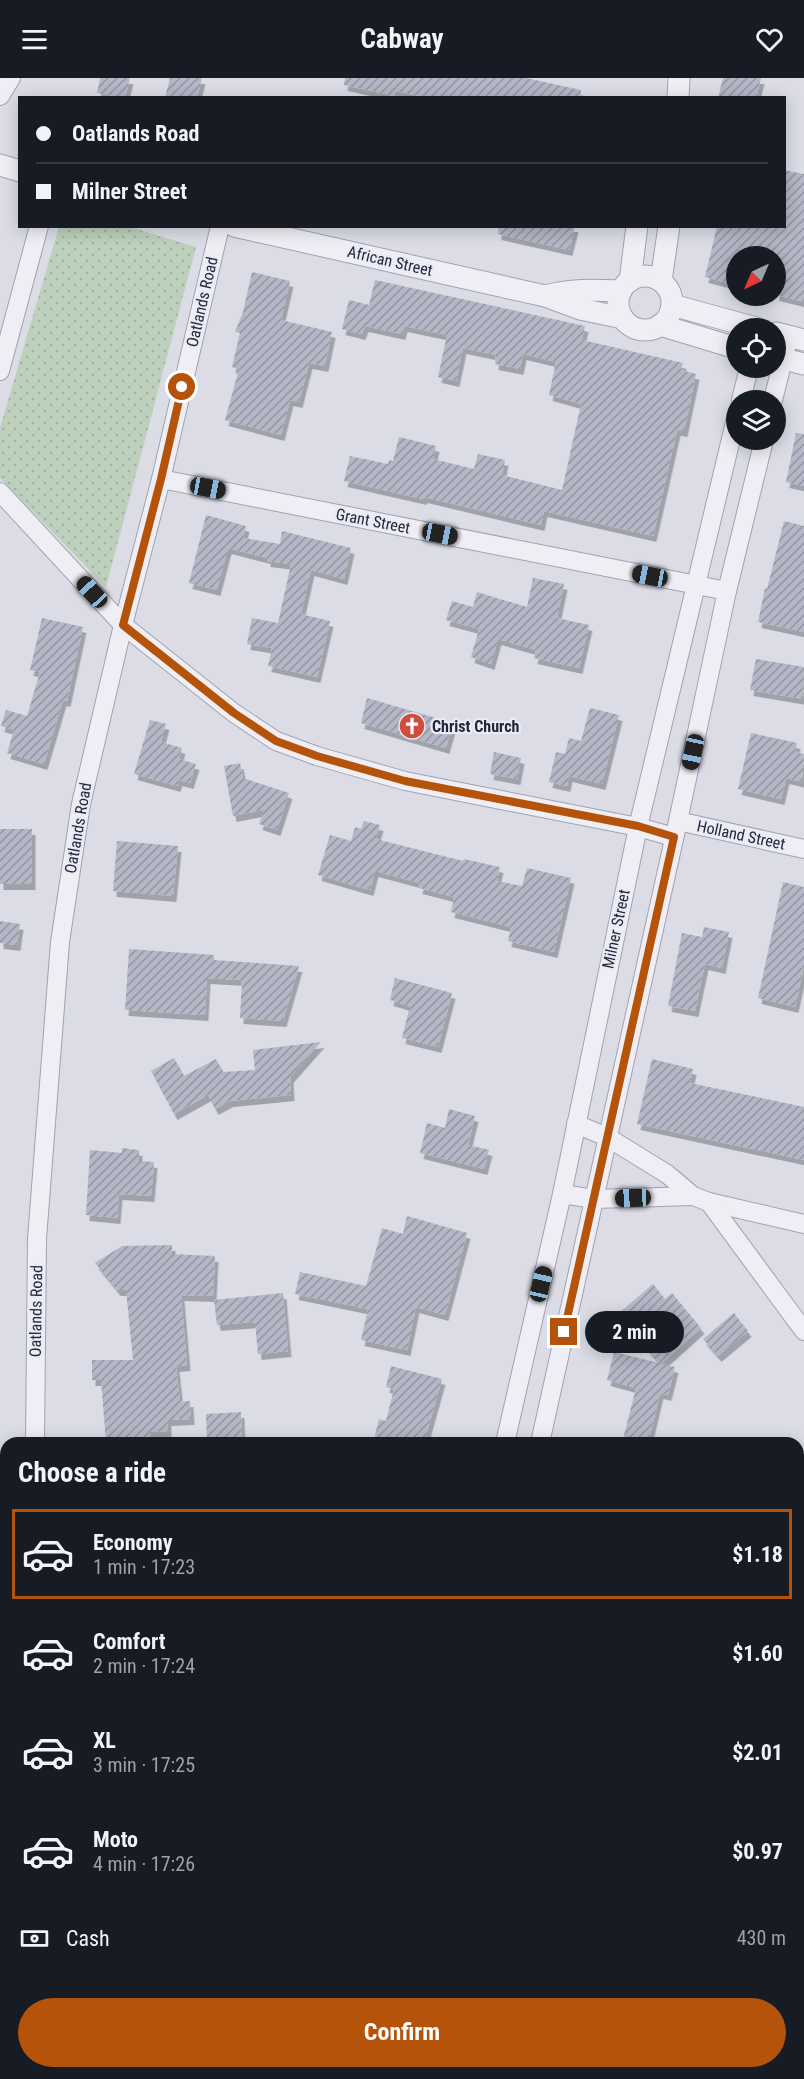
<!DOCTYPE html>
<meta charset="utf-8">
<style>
:root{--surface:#171b24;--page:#20242c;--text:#f1f3f6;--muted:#9ea1a6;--line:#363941;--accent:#b45309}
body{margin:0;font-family:"Roboto Condensed",sans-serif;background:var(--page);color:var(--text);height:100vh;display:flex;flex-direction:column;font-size:22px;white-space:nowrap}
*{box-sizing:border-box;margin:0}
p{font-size:20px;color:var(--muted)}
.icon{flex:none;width:33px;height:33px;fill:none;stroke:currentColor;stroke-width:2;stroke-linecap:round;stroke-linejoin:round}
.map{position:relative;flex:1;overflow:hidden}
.details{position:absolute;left:0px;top:1359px;width:804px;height:642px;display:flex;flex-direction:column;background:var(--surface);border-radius:18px 18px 0 0;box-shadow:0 3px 15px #0003}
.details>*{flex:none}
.banner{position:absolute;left:18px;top:18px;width:768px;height:132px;border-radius:0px;box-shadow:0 3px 15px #0003;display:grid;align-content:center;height:132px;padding:0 18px;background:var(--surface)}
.needle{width:39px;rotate:224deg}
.fabs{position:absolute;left:726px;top:168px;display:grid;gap:12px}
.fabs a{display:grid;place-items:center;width:60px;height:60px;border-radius:50%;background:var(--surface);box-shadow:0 3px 15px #0003;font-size:30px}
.end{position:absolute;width:27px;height:27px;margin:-14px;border:8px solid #b45309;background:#fff;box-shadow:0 0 0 3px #fff}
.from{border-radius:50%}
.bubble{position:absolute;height:42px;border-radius:21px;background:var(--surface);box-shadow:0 3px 15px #0003;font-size:20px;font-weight:700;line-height:42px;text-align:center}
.car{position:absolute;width:18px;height:36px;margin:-18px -9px;border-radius:8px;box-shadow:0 0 4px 2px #0007;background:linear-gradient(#222 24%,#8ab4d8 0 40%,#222 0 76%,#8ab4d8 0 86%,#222 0)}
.banner b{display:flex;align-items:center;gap:21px;height:57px;font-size:22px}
.banner b+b{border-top:2px solid var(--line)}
.banner i{width:15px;height:15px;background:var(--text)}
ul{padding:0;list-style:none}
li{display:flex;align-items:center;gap:18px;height:90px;margin:0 12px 9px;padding:0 6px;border:3px solid transparent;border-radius:0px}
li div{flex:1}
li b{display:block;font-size:22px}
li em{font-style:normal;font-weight:700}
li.current{border-color:var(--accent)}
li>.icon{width:54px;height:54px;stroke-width:1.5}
h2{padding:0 18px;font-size:27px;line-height:72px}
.pay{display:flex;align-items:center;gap:15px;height:66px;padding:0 18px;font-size:22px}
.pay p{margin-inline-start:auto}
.cta{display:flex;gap:12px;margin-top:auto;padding:12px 18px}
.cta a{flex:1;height:69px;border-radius:36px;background:var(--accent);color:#fff;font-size:24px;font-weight:700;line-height:69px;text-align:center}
header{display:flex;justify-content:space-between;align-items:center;height:78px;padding:0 18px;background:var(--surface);font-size:27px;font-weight:700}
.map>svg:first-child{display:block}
.park{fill:url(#park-dots)}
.building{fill:url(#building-hatch);filter:url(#shadow)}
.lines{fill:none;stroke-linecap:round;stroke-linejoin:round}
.minor-casing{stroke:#a1a2b0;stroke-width:20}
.tertiary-casing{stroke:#a1a2b0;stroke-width:23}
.minor{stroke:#eeeef4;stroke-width:18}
.tertiary{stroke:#eeeef4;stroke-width:21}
.route{stroke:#b45309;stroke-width:8}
.labels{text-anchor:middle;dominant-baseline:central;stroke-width:4.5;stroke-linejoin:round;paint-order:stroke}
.street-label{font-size:16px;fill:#25273c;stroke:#eaebf4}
.poi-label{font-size:16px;font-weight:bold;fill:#25273c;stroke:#eaebf4;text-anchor:start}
</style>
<header><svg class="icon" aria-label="menu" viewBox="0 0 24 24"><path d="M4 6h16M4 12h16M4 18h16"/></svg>Cabway<svg class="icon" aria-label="heart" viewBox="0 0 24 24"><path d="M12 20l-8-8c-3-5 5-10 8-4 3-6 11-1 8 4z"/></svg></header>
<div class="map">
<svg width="804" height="2001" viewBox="0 0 804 2001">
<defs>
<pattern id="park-dots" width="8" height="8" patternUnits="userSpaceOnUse" patternTransform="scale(1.5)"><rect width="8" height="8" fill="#bcd0bc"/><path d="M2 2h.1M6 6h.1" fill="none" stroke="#a1b3a2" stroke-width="1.8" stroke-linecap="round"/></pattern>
<pattern id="building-hatch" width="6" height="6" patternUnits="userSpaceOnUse" patternTransform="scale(1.5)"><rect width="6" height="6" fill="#b5b7c6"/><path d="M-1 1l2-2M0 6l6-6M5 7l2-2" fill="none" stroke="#9395a2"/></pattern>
<filter id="shadow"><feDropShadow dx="3.5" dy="6" stdDeviation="0" flood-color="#0004"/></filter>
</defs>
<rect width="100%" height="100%" fill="#dbdce6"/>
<!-- park -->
<polygon class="park" points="59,149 130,149 196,169 106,509 0,400 0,350"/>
<!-- building -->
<g class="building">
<polygon points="100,0 130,0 125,20 97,15"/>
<polygon points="170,0 202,0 197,20 165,20"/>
<polygon points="345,0 526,0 581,12 580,20 429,20 395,13 394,18 344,7"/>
<polygon points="723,0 761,0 756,20 718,20"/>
<polygon points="784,92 804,96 804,224 776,217 776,178 736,178 736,207 705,199 717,148 784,148"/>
<polygon points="499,148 575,148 569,172 498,156"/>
<polygon points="252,194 290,203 281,242 332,254 325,288 309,285 299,324 290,322 281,357 225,342 239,291 232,289 240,255 235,254 243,234"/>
<polygon points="375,202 585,248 582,262 683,285 681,292 696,296 684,353 677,352 653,458 544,433 541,447 424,419 423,421 344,403 350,378 388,386 389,382 393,383 399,359 436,368 433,381 474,391 478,376 505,382 502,397 562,412 581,326 549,317 556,284 523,276 520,291 495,286 496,277 463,270 456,303 438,299 447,257 404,248 402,256 365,248 362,256 342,251 349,222 369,227"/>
<polygon points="796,355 804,356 804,408 786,404"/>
<polygon points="206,437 246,448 243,460 280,466 282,453 351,470 344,501 311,492 301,536 330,543 317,599 268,588 272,570 247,566 252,540 278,545 291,486 267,483 267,480 228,470 217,512 189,505"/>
<polygon points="784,443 804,448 804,554 758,544 765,510 767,511"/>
<polygon points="533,500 564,506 557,540 589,547 579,590 534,580 536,572 498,561 491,586 471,579 479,551 446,542 452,523 473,529 477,514 527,529"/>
<polygon points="42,540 83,549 67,623 63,622 44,686 7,675 14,652 1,648 6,632 27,638 40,594 30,592"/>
<polygon points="756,581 804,589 803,621 750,612"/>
<polygon points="367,620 453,645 446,670 361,645"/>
<polygon points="590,630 619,637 602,706 569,698 567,708 549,704 556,674 565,676 569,660 581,663"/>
<polygon points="150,642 166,646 161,664 182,670 179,681 196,686 190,705 179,702 177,708 134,696"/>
<polygon points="751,655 797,665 795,674 804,676 802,704 786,700 781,721 738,711"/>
<polygon points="494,674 521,680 517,701 490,696"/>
<polygon points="240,685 243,700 289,715 277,752 259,746 264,732 233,738 224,688"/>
<polygon points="364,743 380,747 376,761 463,783 464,781 500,789 497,803 522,808 527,790 571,800 554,874 508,863 511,849 451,834 454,819 419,810 420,805 375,793 370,812 318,797 330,757 351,763 355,749 361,751"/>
<rect x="0" y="751" width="32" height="55"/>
<polygon points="117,763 178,768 173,818 113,813"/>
<polygon points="783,804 804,809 804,888 795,929 758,920"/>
<polygon points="0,843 20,846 17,867 0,865"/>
<polygon points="704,849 729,854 722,890 705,886 695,933 668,928 682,855 702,859"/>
<polygon points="129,871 214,877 214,882 299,888 283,943 240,940 242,902 207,900 205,937 125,932"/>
<polygon points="395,900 452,915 438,969 402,960 410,928 390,922"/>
<polygon points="321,964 290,999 291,1017 230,1023 215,1031 208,1017 174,1036 151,993 174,980 184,998 216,981 223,994 255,992 253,972"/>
<polygon points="652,981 693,991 690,1005 804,1029 804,1082 637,1046"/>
<polygon points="449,1031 475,1038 468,1067 489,1072 484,1091 420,1075 427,1045 445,1050"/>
<polygon points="122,1070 139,1072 139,1083 154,1084 151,1118 119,1116 117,1140 86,1137 90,1072 122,1075"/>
<polygon points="407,1138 467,1155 445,1237 416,1229 407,1272 361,1262 368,1231 295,1216 300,1194 366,1208 382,1150 403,1156"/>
<polygon points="172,1167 172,1176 215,1178 213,1218 181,1217 187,1287 176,1288 180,1324 190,1323 191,1341 168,1342 168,1353 150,1354 150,1365 106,1365 101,1302 92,1302 92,1282 133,1282 126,1212 117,1212 95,1185 122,1168"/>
<polygon points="653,1206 665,1221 672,1215 701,1250 661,1286 675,1289 668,1317 660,1315 648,1365 622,1365 636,1310 607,1302 614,1274 659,1285 618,1236"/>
<polygon points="283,1215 288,1273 258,1276 255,1244 217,1247 214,1222"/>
<polygon points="734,1235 748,1253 718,1278 703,1261"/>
<polygon points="391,1288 442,1301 424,1365 373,1365 379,1341 386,1343 394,1311 386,1309"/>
<polygon points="241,1334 242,1365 207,1365 206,1336"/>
</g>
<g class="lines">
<defs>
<g id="minor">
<polyline points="0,18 11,0"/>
<polyline points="0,293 39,148"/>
<polyline points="741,322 749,290"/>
<polyline points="773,322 789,258"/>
<polyline points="161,401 727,513"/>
<polyline points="0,414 123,547 234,635 276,663 317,678 405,703 638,749 674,759"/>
<polyline points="678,743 804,771"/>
<polyline points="576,1046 607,1059 667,1096 693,1118 709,1124 804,1146"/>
<polyline points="562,1116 594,1121 693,1118"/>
<polyline points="709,1124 804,1253"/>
<polyline points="35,1365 37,1161 60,864 81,726 123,547 161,401 220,148"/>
<polyline points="505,1365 562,1116 638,749 736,340"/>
<polyline points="540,1365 678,743 727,513 764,362"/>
<polyline points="0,1683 6,1684"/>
<polyline points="798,1971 804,1979"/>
<polyline points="77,1995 78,2001"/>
<polyline points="409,1995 410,2001"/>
</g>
<g id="tertiary">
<polyline points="678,20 679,0"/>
<polyline points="0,87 20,93"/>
<polyline points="234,148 545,218 580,231 623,240"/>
<circle cx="645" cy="225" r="27"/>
<polyline points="630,203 637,148"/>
<polyline points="661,203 669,148"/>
<path d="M545 218C571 211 594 212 621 213"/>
<polyline points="672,227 756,250"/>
<polyline points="660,247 736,270"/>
<polyline points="776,255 804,262"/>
<polyline points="776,279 804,286"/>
</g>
</defs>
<!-- minor casing -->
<use href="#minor" class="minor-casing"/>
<!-- tertiary casing -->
<use href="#tertiary" class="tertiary-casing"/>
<!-- minor -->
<use href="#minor" class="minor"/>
<!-- tertiary -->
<use href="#tertiary" class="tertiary"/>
</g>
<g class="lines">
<!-- route -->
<polyline class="route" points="182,309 161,401 123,547 234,635 276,663 317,678 405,703 638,748 674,759 564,1254"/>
</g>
<!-- icons -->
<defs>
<symbol id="church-disc" viewBox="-11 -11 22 22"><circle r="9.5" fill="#d04c3b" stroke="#eaebf4"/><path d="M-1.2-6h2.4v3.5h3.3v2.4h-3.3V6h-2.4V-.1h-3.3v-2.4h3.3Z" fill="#fff"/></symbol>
</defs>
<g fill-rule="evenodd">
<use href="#church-disc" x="397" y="633" width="30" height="30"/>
</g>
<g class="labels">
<!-- street labels -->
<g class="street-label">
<text transform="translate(390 183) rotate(13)">African Street</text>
<text transform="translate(202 224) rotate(-77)">Oatlands Road</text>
<text transform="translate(373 443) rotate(11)">Grant Street</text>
<text transform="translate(78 750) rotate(-80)">Oatlands Road</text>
<text transform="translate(741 757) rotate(12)">Holland Street</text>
<text transform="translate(616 851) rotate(-78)">Milner Street</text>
<text transform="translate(36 1233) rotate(-89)">Oatlands Road</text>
</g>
<!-- poi labels -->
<g class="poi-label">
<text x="432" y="648">Christ Church</text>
</g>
</g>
</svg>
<div class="fabs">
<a><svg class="needle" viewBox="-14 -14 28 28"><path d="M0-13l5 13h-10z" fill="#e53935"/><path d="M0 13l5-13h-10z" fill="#9ea1a6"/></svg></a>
<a><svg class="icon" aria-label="locate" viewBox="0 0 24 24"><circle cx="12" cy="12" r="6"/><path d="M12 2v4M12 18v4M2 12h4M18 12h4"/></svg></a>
<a><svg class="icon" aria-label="layers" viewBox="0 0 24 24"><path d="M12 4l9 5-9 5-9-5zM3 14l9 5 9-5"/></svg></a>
</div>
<i class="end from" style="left:182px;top:309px"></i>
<i class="end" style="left:564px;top:1254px"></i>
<div class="bubble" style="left:585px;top:1233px;width:99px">2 min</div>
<i class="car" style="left:208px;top:410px;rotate:101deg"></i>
<i class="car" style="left:440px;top:456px;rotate:101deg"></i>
<i class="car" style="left:650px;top:498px;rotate:281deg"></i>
<i class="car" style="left:92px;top:514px;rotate:317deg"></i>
<i class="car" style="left:693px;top:674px;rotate:192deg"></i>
<i class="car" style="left:633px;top:1120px;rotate:268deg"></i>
<i class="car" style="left:541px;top:1206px;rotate:13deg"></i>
<div class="banner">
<b><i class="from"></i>Oatlands Road</b>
<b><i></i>Milner Street</b>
</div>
<section class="details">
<h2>Choose a ride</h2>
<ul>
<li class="current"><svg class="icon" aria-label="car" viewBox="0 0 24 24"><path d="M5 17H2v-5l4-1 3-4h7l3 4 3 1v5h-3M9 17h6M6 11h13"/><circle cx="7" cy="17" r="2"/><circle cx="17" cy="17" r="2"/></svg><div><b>Economy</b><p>1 min · 17:23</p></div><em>$1.18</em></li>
<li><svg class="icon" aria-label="car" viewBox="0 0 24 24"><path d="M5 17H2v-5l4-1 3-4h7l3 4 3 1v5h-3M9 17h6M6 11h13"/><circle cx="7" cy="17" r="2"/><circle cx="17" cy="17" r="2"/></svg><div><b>Comfort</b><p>2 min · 17:24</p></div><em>$1.60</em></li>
<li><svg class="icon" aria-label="car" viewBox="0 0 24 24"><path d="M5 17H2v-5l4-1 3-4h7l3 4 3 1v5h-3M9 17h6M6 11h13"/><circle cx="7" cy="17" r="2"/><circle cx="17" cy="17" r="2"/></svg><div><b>XL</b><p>3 min · 17:25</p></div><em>$2.01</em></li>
<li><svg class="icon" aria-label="car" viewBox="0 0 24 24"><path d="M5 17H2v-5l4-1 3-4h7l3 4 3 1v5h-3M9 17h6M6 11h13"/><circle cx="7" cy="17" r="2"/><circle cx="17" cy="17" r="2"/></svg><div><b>Moto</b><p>4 min · 17:26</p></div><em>$0.97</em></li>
</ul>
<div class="pay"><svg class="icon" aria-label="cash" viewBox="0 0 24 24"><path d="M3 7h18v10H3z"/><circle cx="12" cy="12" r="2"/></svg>Cash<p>430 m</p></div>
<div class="cta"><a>Confirm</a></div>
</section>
</div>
